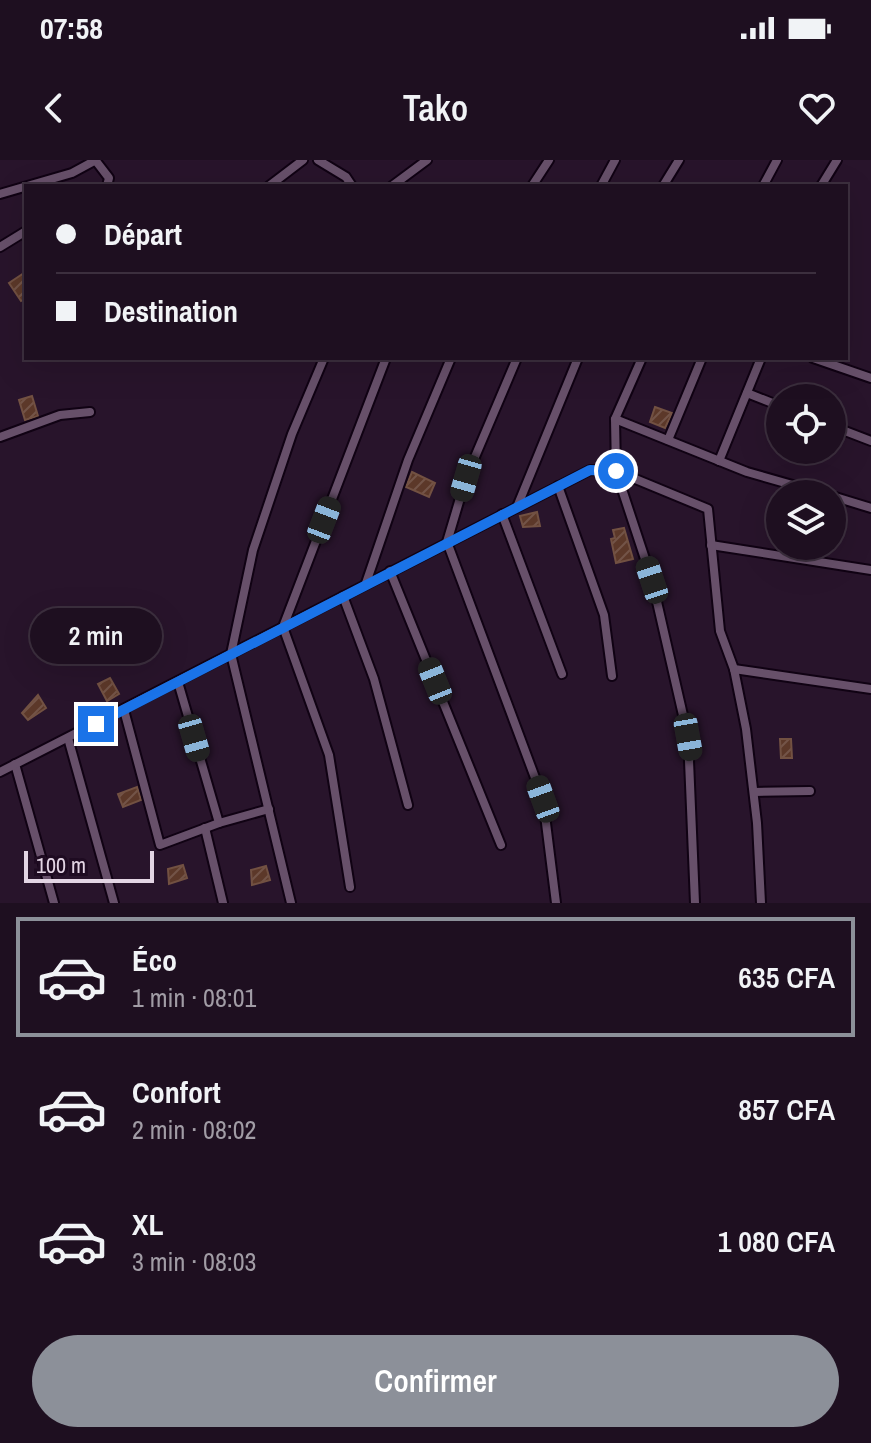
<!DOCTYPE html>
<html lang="fr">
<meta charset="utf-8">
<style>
:root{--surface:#1e0f20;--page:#261829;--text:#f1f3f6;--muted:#a19ca5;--line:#3c2f3e;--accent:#8c9099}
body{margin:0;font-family:"Archivo Narrow",sans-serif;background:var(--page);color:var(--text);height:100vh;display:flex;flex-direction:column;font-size:30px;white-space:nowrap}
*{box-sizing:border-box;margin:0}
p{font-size:26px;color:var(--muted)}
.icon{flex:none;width:44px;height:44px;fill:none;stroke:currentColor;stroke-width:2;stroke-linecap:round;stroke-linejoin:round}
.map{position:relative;height:743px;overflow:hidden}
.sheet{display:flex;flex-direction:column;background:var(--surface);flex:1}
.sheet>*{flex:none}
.banner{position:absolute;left:24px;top:24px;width:824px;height:176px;border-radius:0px;box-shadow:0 8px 32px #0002,0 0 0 2px var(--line);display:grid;align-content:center;height:176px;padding:0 32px;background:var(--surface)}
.buttons{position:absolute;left:766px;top:224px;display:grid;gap:16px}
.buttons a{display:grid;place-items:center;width:80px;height:80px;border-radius:50%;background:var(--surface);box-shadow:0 8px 32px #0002,0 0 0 2px var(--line);font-size:40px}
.scale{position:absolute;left:24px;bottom:20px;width:130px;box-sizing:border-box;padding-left:8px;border:4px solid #e3d5e4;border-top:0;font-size:22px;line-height:28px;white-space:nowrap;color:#e3d5e4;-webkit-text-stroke:6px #1e0b21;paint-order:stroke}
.end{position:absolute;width:36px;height:36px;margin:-18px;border:10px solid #1a73e8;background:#fff;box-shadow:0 0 0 4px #fff}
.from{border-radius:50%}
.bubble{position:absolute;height:56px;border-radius:28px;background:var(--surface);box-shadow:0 8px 32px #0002,0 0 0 2px var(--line);font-size:26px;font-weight:600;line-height:56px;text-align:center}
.car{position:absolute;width:24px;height:48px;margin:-24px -12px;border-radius:10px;box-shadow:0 0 6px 2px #0007;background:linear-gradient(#222 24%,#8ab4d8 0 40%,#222 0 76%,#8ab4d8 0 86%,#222 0)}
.banner b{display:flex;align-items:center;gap:28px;height:76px;font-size:30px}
.banner b+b{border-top:2px solid var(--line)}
.banner i{width:20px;height:20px;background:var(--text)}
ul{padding:14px 0 0;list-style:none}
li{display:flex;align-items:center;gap:24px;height:120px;margin:0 16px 12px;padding:0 16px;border:4px solid transparent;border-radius:0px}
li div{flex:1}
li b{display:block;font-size:30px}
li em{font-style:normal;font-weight:600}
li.selected{border-color:var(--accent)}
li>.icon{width:72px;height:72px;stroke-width:1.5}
.action{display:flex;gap:16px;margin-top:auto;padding:16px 32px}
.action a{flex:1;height:92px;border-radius:48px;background:var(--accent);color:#fff;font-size:32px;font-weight:600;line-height:92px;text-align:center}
.status{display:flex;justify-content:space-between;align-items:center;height:56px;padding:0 40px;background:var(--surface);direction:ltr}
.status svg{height:22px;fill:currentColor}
header{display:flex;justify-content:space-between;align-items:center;height:104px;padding:0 32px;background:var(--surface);font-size:36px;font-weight:600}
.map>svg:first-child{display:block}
.building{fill:url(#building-hatch);stroke:#725142;stroke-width:2}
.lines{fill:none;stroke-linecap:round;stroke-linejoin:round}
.street-casing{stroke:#100213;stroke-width:12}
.street{stroke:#67506a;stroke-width:8}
.route{stroke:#1a73e8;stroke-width:10}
</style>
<div class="status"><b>07:58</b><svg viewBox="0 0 49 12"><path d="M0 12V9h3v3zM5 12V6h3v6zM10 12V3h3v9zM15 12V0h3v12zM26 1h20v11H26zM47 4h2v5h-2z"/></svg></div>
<header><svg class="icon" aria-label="back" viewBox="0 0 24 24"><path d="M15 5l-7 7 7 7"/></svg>Tako<svg class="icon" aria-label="heart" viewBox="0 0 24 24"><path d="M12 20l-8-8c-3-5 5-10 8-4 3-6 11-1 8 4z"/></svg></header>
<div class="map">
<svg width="871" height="743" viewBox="0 0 871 743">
<defs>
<pattern id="building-hatch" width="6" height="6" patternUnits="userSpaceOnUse" patternTransform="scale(2)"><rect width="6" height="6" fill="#5c3829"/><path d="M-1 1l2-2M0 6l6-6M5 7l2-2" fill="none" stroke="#735448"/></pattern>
</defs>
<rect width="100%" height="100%" fill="#28142b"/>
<!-- building -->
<g class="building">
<polygon points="24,113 26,138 21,141 9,123"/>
<polygon points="32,236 38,256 25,260 19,240"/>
<polygon points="655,247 672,253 665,268 650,262"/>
<polygon points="412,312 435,323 429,337 406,327"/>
<polygon points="537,352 540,366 523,367 520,356"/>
<polygon points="624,368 633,399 616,403 611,379 615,378 613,370"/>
<polygon points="110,518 119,534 107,541 98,524"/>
<polygon points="38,535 46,548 28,560 22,553"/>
<polygon points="780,579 791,579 792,598 781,598"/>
<polygon points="137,627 141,640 123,647 118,634"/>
<polygon points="183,705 187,718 169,724 168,709"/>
<polygon points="266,706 270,720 252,725 251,710"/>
</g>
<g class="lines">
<defs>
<g id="street">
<polyline points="318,0 346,17 352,26"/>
<polyline points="96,1 109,18 107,26"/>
<polyline points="269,26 303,0"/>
<polyline points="392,26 427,0"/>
<polyline points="532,26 549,0"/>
<polyline points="601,26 615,0"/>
<polyline points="663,26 679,0"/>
<polyline points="763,26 777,0"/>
<polyline points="821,26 837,0"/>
<polyline points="0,34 72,13 96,0"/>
<polyline points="0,87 26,71"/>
<polyline points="517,198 466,318 447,382 543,639 556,743"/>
<polyline points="642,198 615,259 616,311 652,420 688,577 695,743"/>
<polyline points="813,198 871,218"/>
<polyline points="747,233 780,246"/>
<polyline points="615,259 747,312 824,334"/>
<polyline points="832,266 871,281"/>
<polyline points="0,277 60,255 90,252"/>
<polyline points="668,280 702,198"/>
<polyline points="719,301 761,198"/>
<polyline points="558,326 604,455 612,516"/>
<polyline points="832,336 871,348"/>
<polyline points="517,347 578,198"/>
<polyline points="502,354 562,514"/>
<polyline points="711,385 871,410"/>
<polyline points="390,411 501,685"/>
<polyline points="366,423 408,300 451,198"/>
<polyline points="343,436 374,519 408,645"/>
<polyline points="734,509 871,529"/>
<polyline points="178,522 219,663"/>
<polyline points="124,550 160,685 219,663 269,649"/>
<polyline points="68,578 114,743"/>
<polyline points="15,604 54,743"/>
<polyline points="0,612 590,310 616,311 708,349 720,471 734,509 746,569 757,663 761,743"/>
<polyline points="754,632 810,631"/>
<polyline points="205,668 223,743"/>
<polyline points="350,727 329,595 283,467 386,198"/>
<polyline points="291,743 231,494 253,390 292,274 324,198"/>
</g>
</defs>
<!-- street casing -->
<use href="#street" class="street-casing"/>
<!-- street -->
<use href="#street" class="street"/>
</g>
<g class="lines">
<!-- route -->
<polyline class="route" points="96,564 590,310 616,311"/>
</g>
</svg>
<div class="buttons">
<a><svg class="icon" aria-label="locate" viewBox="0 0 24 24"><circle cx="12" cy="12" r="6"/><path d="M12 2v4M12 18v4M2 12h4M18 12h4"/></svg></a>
<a><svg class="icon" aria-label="layers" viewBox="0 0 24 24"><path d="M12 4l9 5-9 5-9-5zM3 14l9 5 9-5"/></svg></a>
</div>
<div class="scale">100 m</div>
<i class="end from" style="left:616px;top:311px"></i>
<i class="end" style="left:96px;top:564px"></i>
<div class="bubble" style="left:30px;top:448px;width:132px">2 min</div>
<i class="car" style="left:466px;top:318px;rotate:196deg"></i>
<i class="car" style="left:324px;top:360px;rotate:21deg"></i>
<i class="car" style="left:652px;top:420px;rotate:342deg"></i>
<i class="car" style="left:435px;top:521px;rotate:338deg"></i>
<i class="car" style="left:688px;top:577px;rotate:170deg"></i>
<i class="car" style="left:194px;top:578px;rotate:164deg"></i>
<i class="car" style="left:543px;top:639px;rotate:340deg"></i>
<div class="banner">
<b><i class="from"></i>Départ</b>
<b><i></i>Destination</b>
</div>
</div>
<section class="sheet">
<ul>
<li class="selected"><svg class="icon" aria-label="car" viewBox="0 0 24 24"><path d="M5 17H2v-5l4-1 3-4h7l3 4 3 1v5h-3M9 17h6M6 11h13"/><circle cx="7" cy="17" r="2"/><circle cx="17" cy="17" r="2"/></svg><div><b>Éco</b><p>1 min · 08:01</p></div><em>635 CFA</em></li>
<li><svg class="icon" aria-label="car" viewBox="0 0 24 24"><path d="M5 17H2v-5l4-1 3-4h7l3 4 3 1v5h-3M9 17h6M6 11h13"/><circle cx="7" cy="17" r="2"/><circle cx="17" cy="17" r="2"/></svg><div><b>Confort</b><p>2 min · 08:02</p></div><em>857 CFA</em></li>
<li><svg class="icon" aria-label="car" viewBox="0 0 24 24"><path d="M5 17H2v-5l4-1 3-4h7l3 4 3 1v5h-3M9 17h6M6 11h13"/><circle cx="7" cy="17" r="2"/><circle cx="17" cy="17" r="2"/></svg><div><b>XL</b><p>3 min · 08:03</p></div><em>1 080 CFA</em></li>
</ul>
<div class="action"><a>Confirmer</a></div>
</section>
